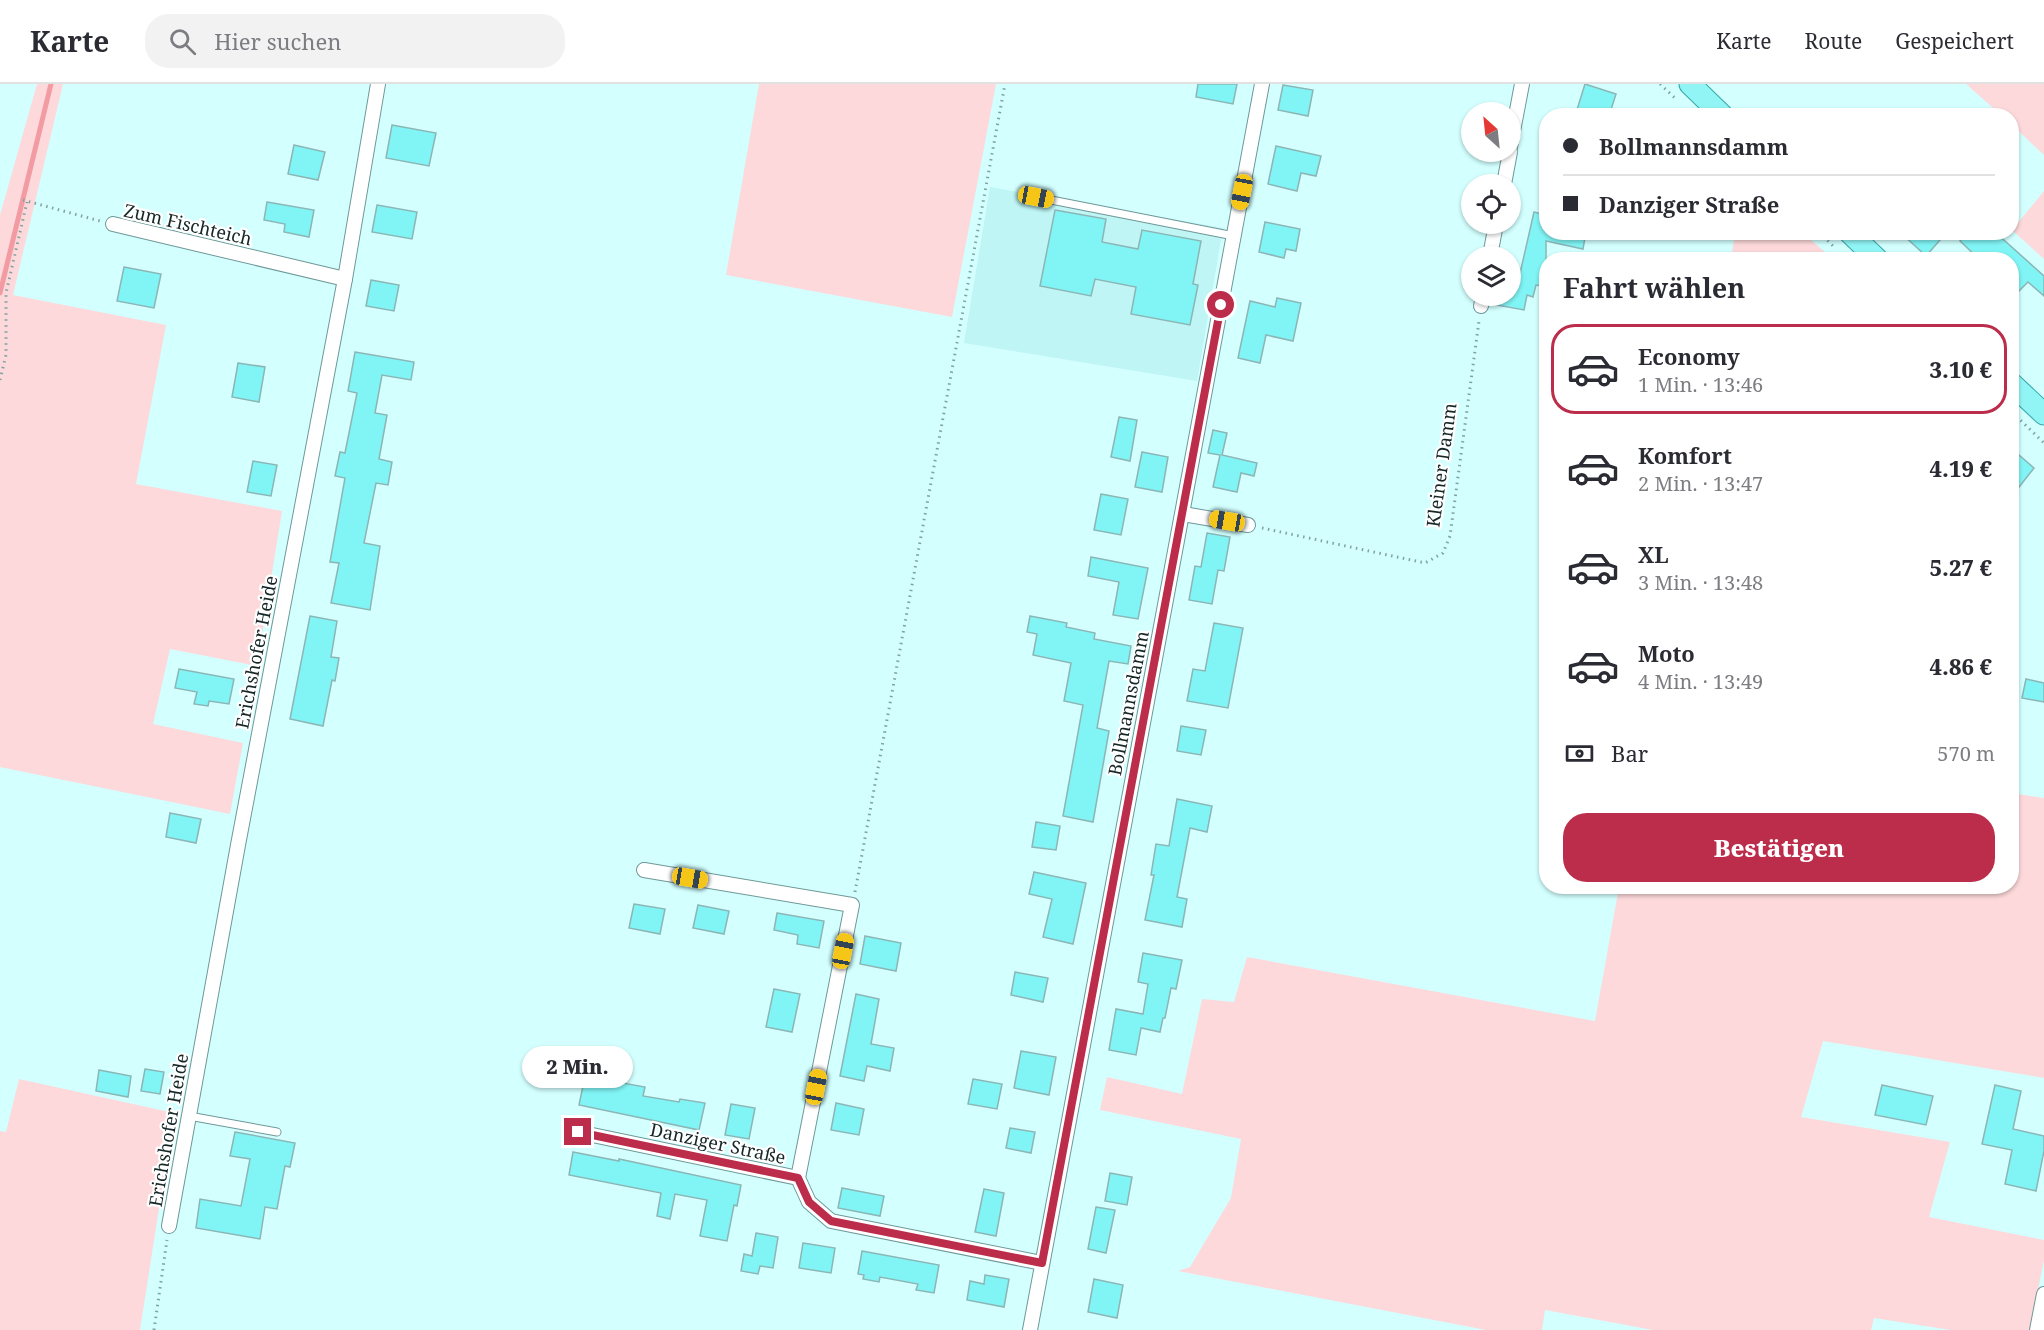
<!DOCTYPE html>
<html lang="de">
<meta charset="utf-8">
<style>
:root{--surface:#fff;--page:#f2f2f3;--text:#2b2b33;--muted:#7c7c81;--line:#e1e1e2;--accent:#bc2c4b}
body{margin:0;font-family:"Noto Serif",serif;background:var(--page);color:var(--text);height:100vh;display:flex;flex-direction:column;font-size:22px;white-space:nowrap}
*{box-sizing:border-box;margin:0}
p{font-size:20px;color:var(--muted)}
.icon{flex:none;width:33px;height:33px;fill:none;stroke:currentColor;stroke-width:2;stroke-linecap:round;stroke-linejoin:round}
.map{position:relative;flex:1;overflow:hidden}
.details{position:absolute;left:1539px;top:168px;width:480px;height:642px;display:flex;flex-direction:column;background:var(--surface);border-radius:24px;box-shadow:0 2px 4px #0004}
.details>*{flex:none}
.hud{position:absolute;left:1539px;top:24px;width:480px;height:132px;border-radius:24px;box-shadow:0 2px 4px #0004;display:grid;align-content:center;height:132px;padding:0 24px;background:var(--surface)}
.needle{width:39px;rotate:333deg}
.buttons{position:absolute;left:1461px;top:18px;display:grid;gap:12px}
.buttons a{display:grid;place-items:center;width:60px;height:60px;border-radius:50%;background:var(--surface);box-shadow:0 2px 4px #0004;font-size:30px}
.end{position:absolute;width:27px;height:27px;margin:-14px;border:8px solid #bc2c4b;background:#fff;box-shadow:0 0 0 3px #fff}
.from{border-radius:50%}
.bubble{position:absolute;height:42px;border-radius:21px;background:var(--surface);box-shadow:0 2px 4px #0004;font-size:20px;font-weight:800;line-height:42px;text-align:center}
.car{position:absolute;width:18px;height:36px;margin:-18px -9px;border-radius:8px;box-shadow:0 0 4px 2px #0007;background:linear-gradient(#f5c518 24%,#345 0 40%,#f5c518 0 76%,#345 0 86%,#f5c518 0)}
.hud b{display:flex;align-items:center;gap:21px;height:57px;font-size:22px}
.hud b+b{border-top:2px solid var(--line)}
.hud i{width:15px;height:15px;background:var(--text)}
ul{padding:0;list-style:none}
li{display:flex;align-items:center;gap:18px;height:90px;margin:0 12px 9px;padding:0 12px;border:3px solid transparent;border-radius:24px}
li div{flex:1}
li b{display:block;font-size:22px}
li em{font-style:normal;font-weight:800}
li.active{border-color:var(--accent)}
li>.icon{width:54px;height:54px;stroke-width:1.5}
h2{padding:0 24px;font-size:27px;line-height:72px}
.pay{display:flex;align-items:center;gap:15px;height:66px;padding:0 24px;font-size:22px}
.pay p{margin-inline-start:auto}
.button{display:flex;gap:12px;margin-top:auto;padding:12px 24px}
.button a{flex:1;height:69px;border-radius:24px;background:var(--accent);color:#fff;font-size:24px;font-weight:800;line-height:69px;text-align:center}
header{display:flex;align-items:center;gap:36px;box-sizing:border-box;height:84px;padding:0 30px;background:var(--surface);border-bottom:2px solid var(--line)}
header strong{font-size:28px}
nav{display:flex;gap:33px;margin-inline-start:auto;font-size:21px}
.search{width:420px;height:54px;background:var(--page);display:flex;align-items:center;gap:15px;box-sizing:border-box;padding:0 21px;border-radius:24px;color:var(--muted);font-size:22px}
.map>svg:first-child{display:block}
.built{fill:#bff5f5}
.green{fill:#fdd9db}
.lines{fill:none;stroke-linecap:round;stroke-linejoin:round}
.stream{stroke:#f29ba3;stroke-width:5}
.building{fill:#81f4f5;stroke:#8cb6b6;stroke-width:1.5}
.service-casing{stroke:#6f9898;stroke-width:9}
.minor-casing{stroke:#6f9898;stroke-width:16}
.primary-casing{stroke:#36a8aa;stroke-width:23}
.path{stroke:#82a2a2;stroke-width:3;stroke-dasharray:1.5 4.5;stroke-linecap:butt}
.service{stroke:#fff;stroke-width:7}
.minor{stroke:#fff;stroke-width:14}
.primary{stroke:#91f5f6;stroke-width:21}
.route{stroke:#bc2c4b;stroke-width:8}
.labels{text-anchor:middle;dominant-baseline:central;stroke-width:4.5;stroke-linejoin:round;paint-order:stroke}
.street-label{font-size:18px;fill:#162727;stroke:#fff}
</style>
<header>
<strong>Karte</strong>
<div class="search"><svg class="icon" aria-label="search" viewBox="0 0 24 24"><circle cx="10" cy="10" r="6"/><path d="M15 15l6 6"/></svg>Hier suchen</div>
<nav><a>Karte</a><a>Route</a><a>Gespeichert</a></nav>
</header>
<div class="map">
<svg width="2044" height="1246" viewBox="0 0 2044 1246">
<rect width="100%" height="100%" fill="#d3ffff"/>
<!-- built -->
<polygon class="built" points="990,103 1223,144 1197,297 964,259"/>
<!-- green -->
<g class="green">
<polygon points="37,0 63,0 13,211 166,241 136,400 282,427 257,582 170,565 153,640 243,659 230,730 0,683 0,131"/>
<polygon points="759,0 996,0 952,233 726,191"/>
<polygon points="1966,0 2044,0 2044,71 2012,41 2012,32 2001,31"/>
<polygon points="2044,107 2044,175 2012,146"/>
<polygon points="1735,149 1803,149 1833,175 1731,175"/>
<polygon points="2012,709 2044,714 2044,994 1823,957 1801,1033 1950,1058 1929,1133 2044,1156 2044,1176 2030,1246 1951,1246 1874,1234 1871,1246 1653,1246 1545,1226 1542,1246 1486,1246 1178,1187 1190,1183 1231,1114 1241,1055 1100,1026 1107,993 1182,1010 1202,915 1234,918 1247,873 1595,937 1619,803 2012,802"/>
<polygon points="19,995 174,1029 140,1246 0,1246 0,1047 6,1048"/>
</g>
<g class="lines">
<!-- stream -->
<polyline class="stream" points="0,209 51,0"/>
</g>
<!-- building -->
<g class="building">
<polygon points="1198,0 1237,0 1233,20 1196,13"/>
<polygon points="1585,0 1616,10 1609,32 1575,32"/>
<polygon points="1283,1 1313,6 1308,32 1278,26"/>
<polygon points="392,41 436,49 429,82 386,74"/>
<polygon points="294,61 325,68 318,96 288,90"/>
<polygon points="1276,62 1321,72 1316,92 1301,89 1297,107 1268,100"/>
<polygon points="267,118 314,126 309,153 284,148 285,140 264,136"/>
<polygon points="377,121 417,128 412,155 372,148"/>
<polygon points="1055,126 1106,135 1102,158 1138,165 1142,146 1201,157 1193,200 1198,201 1190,241 1131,230 1136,203 1095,195 1091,212 1040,202"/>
<polygon points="1534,128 1546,131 1546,148 1586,148 1583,165 1546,157 1546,184 1543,202 1536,201 1533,213 1527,211 1524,226 1491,220 1492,212 1510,212 1510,206 1516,207"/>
<polygon points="1265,138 1300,145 1296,167 1286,165 1284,174 1259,168"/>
<polygon points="1900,148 1947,148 1926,172"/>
<polygon points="1968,148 1995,148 2044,192 2044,212 2028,198 2019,207 2012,201 2012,176 1980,176 1960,157"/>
<polygon points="124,183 161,190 154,224 117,217"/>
<polygon points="371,196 399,201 394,227 366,222"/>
<polygon points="1277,214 1301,219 1293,257 1266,251 1260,279 1238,274 1250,217 1275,223"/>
<polygon points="355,268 414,278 411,296 382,291 375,329 387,331 379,375 392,378 388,401 376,399 364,459 380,462 370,526 331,519 339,479 330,478 345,394 335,392 340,368 345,369 357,309 348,307"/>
<polygon points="238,279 265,283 259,318 232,313"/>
<polygon points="1119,333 1137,336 1130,377 1111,373"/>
<polygon points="1213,346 1227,349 1222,371 1257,379 1254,392 1241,389 1237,408 1213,403 1220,371 1208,369"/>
<polygon points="2012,365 2034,384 2012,412"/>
<polygon points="1142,368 1168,373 1162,408 1135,403"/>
<polygon points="253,377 277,381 271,412 247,408"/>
<polygon points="1101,410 1128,415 1121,451 1094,446"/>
<polygon points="1207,449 1230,453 1224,487 1218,486 1212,520 1189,516 1195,482 1201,483"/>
<polygon points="1091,473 1148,484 1138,535 1113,531 1119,498 1088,492"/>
<polygon points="310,532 337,537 331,573 339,574 335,597 332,596 323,642 290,635"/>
<polygon points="1030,532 1067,539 1066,543 1095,549 1094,555 1131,562 1128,580 1109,577 1097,644 1109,647 1093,738 1063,732 1083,621 1064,617 1071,579 1033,571 1037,550 1027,548"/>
<polygon points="1214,539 1243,544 1228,624 1187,617 1193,585 1205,587"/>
<polygon points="179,585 234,595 229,620 209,617 208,622 194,620 197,608 175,604"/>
<polygon points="2026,595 2044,599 2044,618 2022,614"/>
<polygon points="1181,642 1206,646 1201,671 1177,667"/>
<polygon points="1177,715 1212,722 1207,748 1190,744 1177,813 1187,815 1182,843 1145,836 1154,791 1151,791 1156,760 1169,762"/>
<polygon points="170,729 201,735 196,759 166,753"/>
<polygon points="1036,738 1060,742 1056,766 1032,763"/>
<polygon points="1034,788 1086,799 1073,860 1043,853 1052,815 1029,810"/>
<polygon points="634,820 665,825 660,850 629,844"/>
<polygon points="698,821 729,827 724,850 693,844"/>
<polygon points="777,829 824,837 819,864 797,860 798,851 774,846"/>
<polygon points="865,852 901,859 896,887 860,880"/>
<polygon points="1143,869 1182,876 1176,905 1171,904 1165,934 1163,934 1160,948 1141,944 1136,971 1109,966 1116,925 1143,930 1148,900 1138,898"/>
<polygon points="1015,888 1048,894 1043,918 1011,911"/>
<polygon points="774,905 800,910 792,948 766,943"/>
<polygon points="856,910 879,915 871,960 894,964 890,987 867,982 864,997 840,992"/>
<polygon points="1021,967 1056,973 1049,1011 1014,1004"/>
<polygon points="594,980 608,983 606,996 645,1003 643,1012 679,1018 680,1015 705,1019 699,1046 579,1021 584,997 591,999"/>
<polygon points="145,985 164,988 160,1010 141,1007"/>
<polygon points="99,986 131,992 128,1013 96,1007"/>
<polygon points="973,995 1002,1000 997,1025 968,1020"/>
<polygon points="1882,1001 1933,1012 1926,1041 1875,1031"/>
<polygon points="1995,1001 2021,1007 2013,1045 2044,1052 2044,1067 2036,1107 2005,1100 2012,1066 1982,1060"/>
<polygon points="836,1019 864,1025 859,1051 831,1046"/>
<polygon points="731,1020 755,1024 749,1055 725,1051"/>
<polygon points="1010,1044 1035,1048 1031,1069 1006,1064"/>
<polygon points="235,1048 295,1059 290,1083 285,1082 277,1125 265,1123 260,1155 196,1144 200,1115 241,1122 250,1075 230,1072"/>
<polygon points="573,1068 619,1077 619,1075 741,1101 737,1122 734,1121 727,1157 700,1152 707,1116 675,1110 670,1135 657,1132 661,1109 569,1091"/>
<polygon points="1110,1089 1132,1093 1127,1121 1105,1117"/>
<polygon points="842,1104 884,1112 880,1132 838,1124"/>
<polygon points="984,1105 1004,1109 996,1152 975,1148"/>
<polygon points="1096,1123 1115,1126 1106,1169 1088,1165"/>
<polygon points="756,1149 778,1153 773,1184 760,1182 758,1190 741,1187 744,1170 752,1172"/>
<polygon points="803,1159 835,1164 831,1189 799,1184"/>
<polygon points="862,1167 939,1181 934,1209 916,1206 918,1200 880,1193 879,1198 863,1195 864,1191 858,1190"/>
<polygon points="985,1191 1009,1195 1004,1223 967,1216 970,1197 984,1200"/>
<polygon points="1094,1195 1123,1201 1117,1234 1088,1228"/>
</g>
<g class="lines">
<defs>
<g id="service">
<polyline points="1036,113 1234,152"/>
<polyline points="189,1032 277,1048"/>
</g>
<g id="minor">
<polyline points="1510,63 1522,0"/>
<polyline points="1504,100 1510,68"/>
<polyline points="113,140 345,195"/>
<polyline points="1490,172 1496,140"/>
<polyline points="1481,222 1483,212"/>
<polyline points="1183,430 1248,441"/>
<polyline points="644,786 852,821 798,1094"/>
<polyline points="578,1048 798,1094 809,1118 831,1137 1042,1179"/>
<polyline points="169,1142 238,761 345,195 378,0"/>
<polyline points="1030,1246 1262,0"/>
<polyline points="2037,1246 2044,1210"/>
</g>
<g id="primary">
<polyline points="1690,0 1723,32"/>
<polyline points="1849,148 1878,176"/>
<polyline points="2012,300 2044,330"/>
</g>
</defs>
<!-- service casing -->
<use href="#service" class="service-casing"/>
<!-- minor casing -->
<use href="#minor" class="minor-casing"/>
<!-- primary casing -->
<use href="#primary" class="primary-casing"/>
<!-- path -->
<g class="path">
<polyline points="1660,0 1676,15"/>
<polyline points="23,116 100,137"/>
<polyline points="1819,148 1835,164"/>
<polyline points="0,296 6,271 6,209 27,118"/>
<polyline points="2012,328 2044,359"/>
<polyline points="1262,444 1425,479 1443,469 1450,452 1479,237"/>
<polyline points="855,808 1005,0"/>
<polyline points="154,1246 167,1156"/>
</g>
<!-- service -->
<use href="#service" class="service"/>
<!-- minor -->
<use href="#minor" class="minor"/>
<!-- primary -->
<use href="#primary" class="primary"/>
</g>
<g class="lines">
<!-- route -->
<polyline class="route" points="578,1048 798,1094 809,1118 831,1137 1042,1179 1221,221"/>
</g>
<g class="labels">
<!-- street labels -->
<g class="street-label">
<text transform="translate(188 140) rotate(13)">Zum Fischteich</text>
<text transform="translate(1441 381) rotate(-82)">Kleiner Damm</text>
<text transform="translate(256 568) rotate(-79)">Erichshofer Heide</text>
<text transform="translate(1128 619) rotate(-79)">Bollmannsdamm</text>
<text transform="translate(168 1046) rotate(-80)">Erichshofer Heide</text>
<text transform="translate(718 1059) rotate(12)">Danziger Straße</text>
</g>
</g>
</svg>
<div class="buttons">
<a><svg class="needle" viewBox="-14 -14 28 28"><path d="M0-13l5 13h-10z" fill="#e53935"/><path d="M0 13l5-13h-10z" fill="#7c7c81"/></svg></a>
<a><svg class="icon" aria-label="locate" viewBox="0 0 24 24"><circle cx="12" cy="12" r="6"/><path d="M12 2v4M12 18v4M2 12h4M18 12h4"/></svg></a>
<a><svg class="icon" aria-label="layers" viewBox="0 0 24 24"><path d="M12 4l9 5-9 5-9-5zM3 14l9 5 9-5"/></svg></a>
</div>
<i class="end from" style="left:1221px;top:221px"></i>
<i class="end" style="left:578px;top:1048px"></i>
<div class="bubble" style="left:522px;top:962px;width:111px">2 Min.</div>
<i class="car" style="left:1242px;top:108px;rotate:191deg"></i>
<i class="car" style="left:1036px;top:113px;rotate:101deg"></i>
<i class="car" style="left:1227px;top:437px;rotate:280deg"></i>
<i class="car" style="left:690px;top:794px;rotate:100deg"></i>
<i class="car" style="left:843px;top:867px;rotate:11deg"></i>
<i class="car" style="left:816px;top:1003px;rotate:11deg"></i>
<div class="hud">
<b><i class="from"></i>Bollmannsdamm</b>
<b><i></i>Danziger Straße</b>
</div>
<section class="details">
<h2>Fahrt wählen</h2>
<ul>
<li class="active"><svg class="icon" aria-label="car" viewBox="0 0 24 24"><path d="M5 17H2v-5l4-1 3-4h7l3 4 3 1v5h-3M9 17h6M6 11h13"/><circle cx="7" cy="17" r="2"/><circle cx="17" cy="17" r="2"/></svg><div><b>Economy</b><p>1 Min. · 13:46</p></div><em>3.10 €</em></li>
<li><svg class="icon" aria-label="car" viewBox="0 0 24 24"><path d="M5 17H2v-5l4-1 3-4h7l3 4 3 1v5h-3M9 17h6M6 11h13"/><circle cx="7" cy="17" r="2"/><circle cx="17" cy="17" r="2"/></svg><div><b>Komfort</b><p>2 Min. · 13:47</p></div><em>4.19 €</em></li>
<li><svg class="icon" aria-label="car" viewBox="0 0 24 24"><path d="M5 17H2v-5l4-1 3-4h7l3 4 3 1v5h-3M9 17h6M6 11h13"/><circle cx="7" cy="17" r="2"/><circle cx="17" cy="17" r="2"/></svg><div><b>XL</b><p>3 Min. · 13:48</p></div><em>5.27 €</em></li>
<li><svg class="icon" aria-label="car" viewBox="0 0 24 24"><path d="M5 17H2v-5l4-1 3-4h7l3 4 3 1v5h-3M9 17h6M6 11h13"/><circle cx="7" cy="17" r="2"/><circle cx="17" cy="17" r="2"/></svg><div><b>Moto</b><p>4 Min. · 13:49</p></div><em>4.86 €</em></li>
</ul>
<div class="pay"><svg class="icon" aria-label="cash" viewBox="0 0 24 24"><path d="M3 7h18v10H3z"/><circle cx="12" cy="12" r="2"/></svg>Bar<p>570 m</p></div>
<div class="button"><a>Bestätigen</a></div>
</section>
</div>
